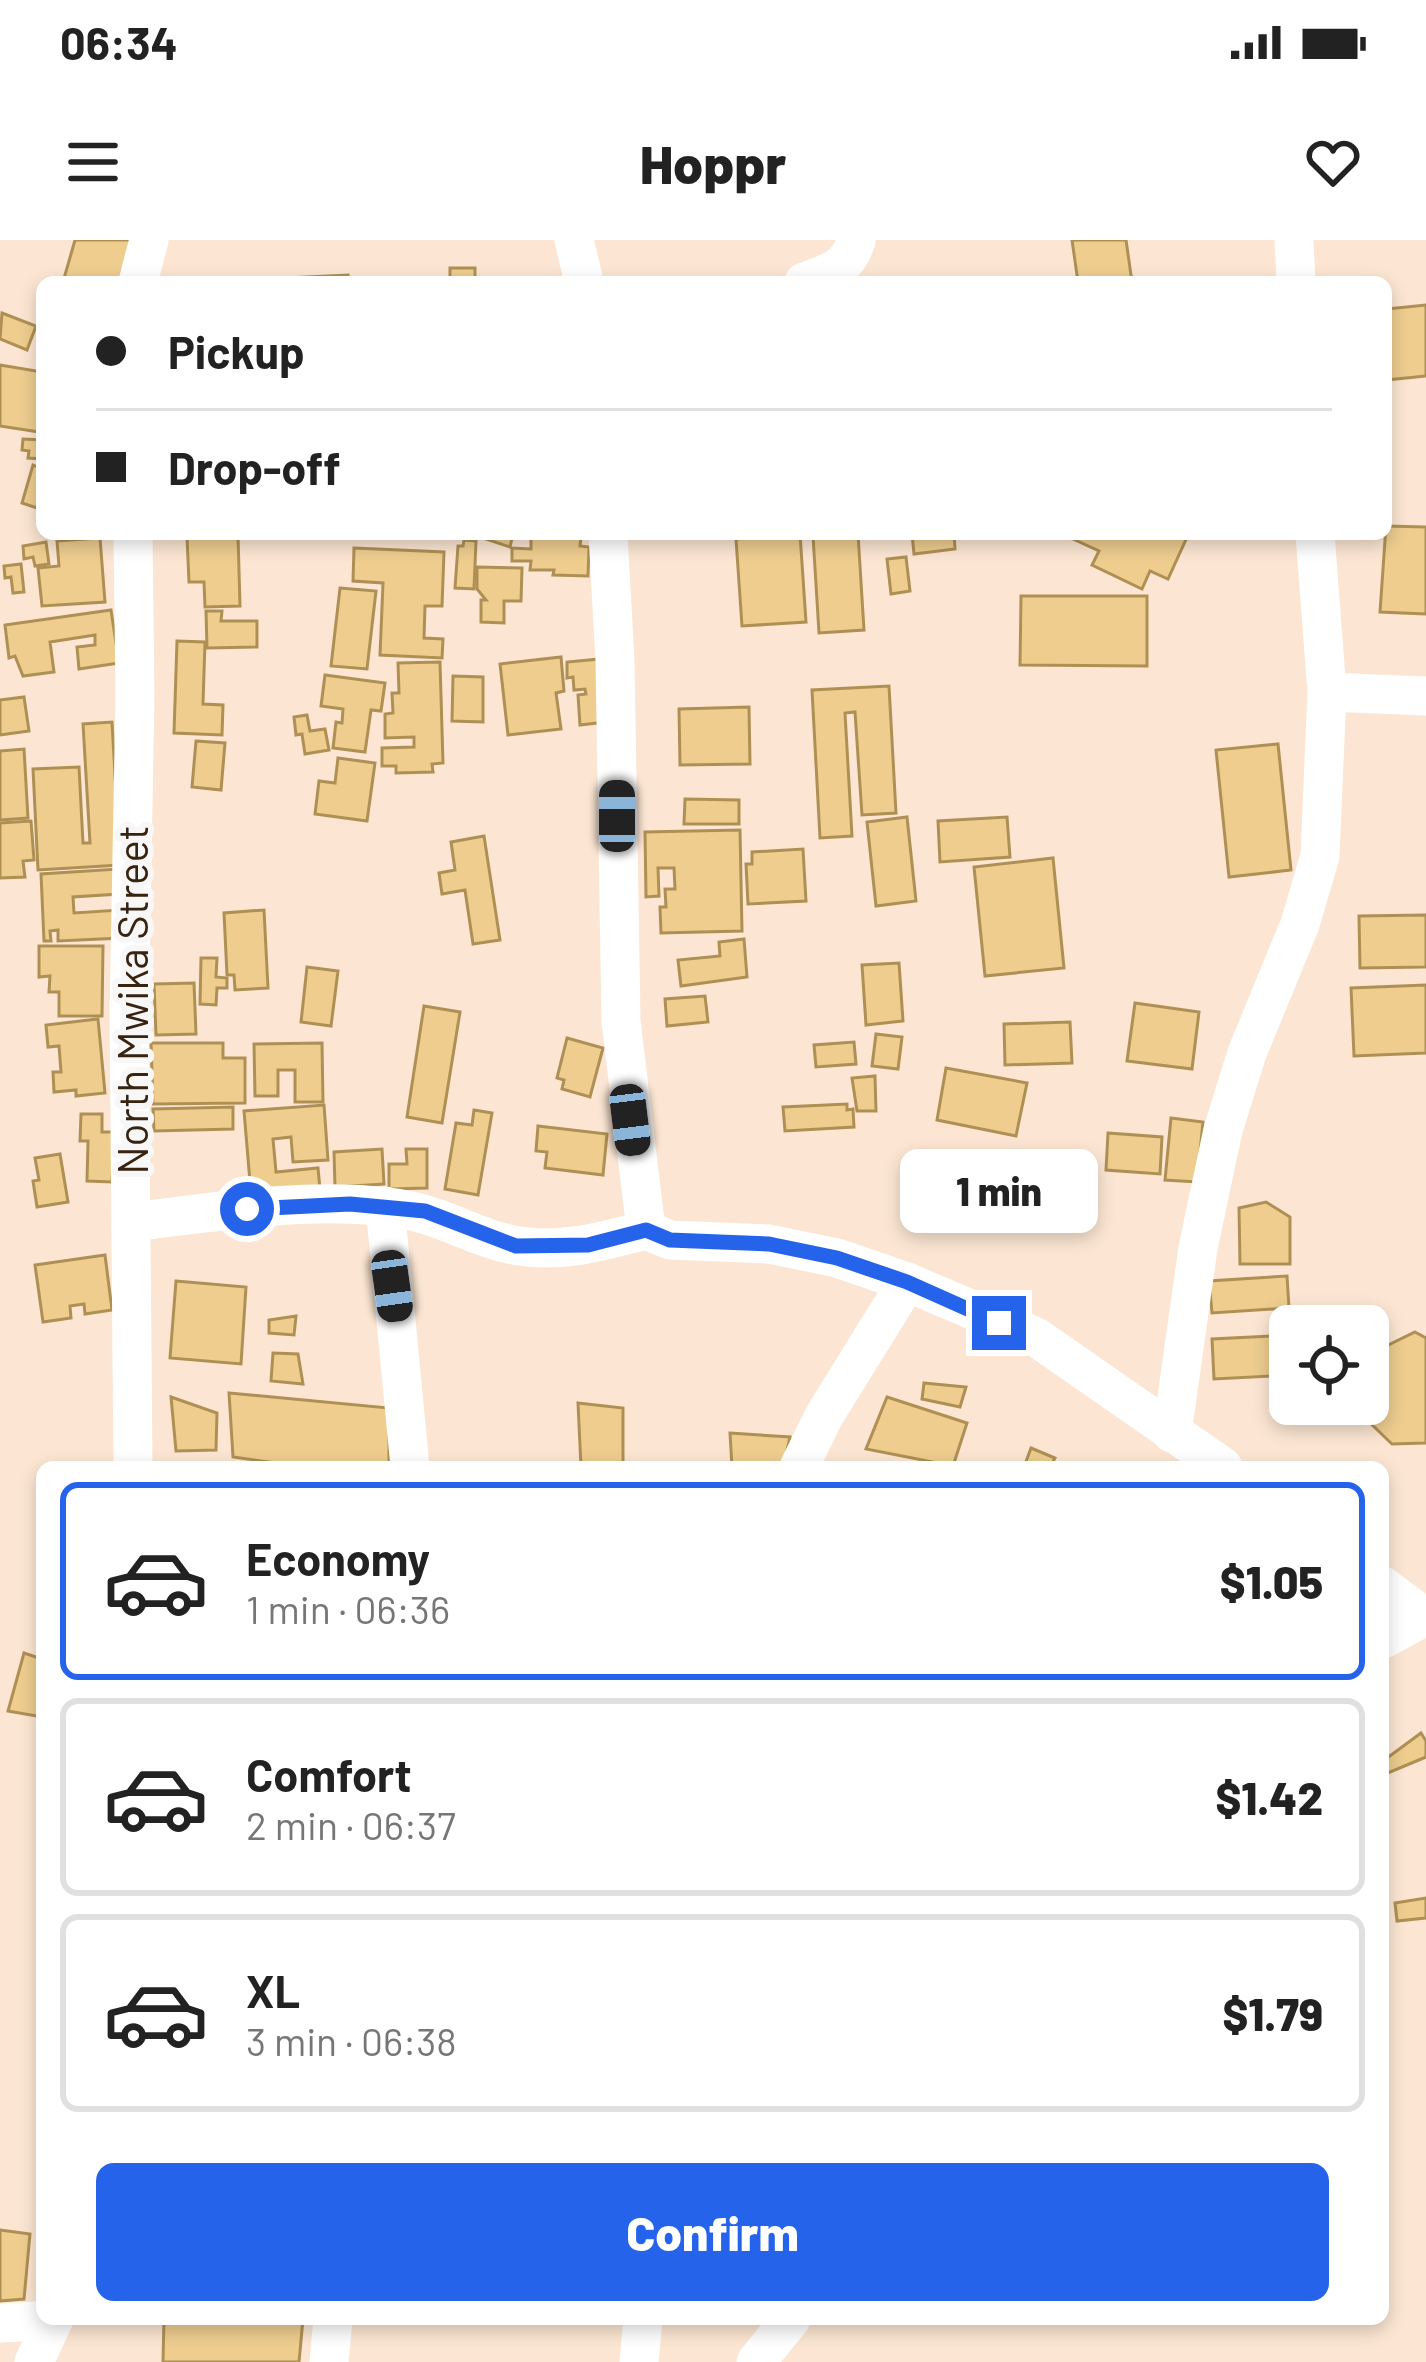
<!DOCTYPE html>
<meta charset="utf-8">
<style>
:root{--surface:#fff;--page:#f6f6f6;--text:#222;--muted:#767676;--line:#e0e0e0;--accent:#2563eb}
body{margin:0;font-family:Barlow,sans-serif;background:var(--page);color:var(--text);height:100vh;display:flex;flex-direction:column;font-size:45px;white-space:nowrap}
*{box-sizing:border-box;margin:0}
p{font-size:39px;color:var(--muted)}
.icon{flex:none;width:66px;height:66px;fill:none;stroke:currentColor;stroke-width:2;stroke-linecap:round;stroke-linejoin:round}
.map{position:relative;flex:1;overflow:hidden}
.sheet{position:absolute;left:36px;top:1221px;width:1353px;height:864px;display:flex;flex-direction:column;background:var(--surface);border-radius:18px;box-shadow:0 6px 18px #0003}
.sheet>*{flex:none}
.hud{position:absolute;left:36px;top:36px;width:1356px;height:264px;border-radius:18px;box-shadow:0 6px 18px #0003;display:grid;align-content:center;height:264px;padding:0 60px;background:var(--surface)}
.tools{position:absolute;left:1269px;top:1065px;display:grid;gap:24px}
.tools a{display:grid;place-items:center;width:120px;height:120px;border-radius:18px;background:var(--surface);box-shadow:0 6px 18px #0003;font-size:60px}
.end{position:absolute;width:54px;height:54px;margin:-27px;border:15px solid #2563eb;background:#fff;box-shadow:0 0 0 6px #fff}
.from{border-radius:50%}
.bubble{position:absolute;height:84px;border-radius:18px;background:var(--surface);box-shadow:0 6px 18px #0003;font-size:39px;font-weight:800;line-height:84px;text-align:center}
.car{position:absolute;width:36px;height:72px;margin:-36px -18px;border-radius:15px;box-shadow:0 0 9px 3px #0007;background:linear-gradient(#222 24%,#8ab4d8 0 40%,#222 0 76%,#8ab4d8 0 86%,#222 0)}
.hud b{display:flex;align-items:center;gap:42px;height:114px;font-size:45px}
.hud b+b{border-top:3px solid var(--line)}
.hud i{width:30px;height:30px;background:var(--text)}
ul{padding:21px 0 0;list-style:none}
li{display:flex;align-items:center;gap:36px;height:198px;margin:0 24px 18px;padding:0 36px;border:6px solid var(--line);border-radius:18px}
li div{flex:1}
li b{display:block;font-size:45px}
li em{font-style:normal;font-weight:800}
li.selected{border-color:var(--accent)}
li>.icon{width:108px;height:108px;stroke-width:1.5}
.primary-button{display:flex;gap:24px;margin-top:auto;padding:24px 60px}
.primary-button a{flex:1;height:138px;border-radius:18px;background:var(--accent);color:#fff;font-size:48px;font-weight:800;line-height:138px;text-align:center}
.status{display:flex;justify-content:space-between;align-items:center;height:84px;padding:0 60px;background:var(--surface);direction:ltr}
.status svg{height:33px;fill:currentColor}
header{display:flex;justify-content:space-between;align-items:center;height:156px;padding:0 60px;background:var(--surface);font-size:54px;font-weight:800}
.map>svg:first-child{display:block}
.building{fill:#eecd8f;stroke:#af9054;stroke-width:3}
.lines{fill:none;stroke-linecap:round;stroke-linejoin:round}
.street{stroke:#fff;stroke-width:39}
.route{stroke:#2563eb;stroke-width:15}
.labels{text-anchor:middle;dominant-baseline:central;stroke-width:12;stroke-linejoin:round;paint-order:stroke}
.street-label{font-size:42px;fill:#372310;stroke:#f7f7f7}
</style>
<div class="status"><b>06:34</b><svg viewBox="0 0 49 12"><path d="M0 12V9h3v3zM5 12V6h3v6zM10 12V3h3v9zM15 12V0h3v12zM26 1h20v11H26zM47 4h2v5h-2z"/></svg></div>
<header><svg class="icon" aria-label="menu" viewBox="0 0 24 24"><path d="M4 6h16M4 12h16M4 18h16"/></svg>Hoppr<svg class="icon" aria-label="heart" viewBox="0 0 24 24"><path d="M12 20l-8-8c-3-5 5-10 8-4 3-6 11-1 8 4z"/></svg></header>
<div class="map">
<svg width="1426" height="2122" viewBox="0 0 1426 2122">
<rect width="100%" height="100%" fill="#fce6d3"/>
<!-- building -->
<g class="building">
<polygon points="75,0 134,0 122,42 63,42"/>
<polygon points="1072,0 1126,0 1132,42 1078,42"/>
<rect x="450" y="28" width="25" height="14"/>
<polygon points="348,35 348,42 287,42 287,38"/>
<polygon points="1426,65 1426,136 1386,140 1386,69"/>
<polygon points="2,73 36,86 27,110 0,99"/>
<polygon points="0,125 42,132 39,192 0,186"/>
<polygon points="23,199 42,200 42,219 28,218 29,211 22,210"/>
<polygon points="33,225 42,229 37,268 22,263"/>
<polygon points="1386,286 1426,287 1426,374 1380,372"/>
<polygon points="471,294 513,294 510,307"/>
<polygon points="531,294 601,294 581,297 580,306 589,307 588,336 553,335 554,330 530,330 531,321 512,321 512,308 531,309"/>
<polygon points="800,294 806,382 742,386 736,299"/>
<polygon points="858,294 864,390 819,393 813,296"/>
<polygon points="912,294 954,294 955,309 914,314"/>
<polygon points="1062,294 1186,294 1188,295 1168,339 1150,331 1142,349 1092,325 1099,311"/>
<polygon points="238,295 240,366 205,367 204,342 189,342 187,297"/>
<polygon points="100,298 105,362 42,366 38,328 59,326 57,301"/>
<polygon points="464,300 476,301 474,349 455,348 458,306 463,306"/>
<polygon points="46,302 49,324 35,326 33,317 24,319 23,306"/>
<polygon points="354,308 444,312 442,366 425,366 424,398 443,399 442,418 380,415 383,343 353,341"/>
<polygon points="906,317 910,351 891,354 887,319"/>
<polygon points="21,324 24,352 13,353 11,337 5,338 4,326"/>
<polygon points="477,327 522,328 521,361 504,361 504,383 481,382 481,360 486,360 477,349"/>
<polygon points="340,348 376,351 367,429 331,426"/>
<polygon points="1021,356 1147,356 1147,426 1020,425"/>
<polygon points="111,370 119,423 79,429 77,407 95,405 95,395 50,402 54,432 23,436 15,416 9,418 5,385"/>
<polygon points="206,371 222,371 221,381 257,381 257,407 207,408"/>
<polygon points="177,401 205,402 203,464 223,465 222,495 174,493"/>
<polygon points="561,417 564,451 556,453 561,489 508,495 500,424"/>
<polygon points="600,419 606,482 580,485 578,455 586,454 585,449 574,450 573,437 567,438 567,422"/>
<polygon points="440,422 443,523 432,524 433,532 396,533 396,526 382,526 382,508 414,507 414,497 385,498 385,474 393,473 392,453 399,453 398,423"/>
<polygon points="325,435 385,443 381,471 371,470 365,512 333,508 336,482 342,483 343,469 321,466"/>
<polygon points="453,436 483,437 483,482 452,481"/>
<polygon points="889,446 896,573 862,575 855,472 845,473 852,596 820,598 812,450"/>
<polygon points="24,457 29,491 0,495 0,460"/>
<polygon points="749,467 750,524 680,525 679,469"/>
<polygon points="307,475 310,491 325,489 329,510 305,514 302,494 296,495 294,477"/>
<polygon points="112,482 120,625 38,630 33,529 79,527 83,603 90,603 83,484"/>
<polygon points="196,501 225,503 221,550 192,547"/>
<polygon points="1278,504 1291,630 1229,637 1216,510"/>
<polygon points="24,509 28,578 0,580 0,511"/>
<polygon points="338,518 375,523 367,581 315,574 319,541 335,543"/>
<polygon points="685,559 739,560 739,584 684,584"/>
<polygon points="907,577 916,661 876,666 867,582"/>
<polygon points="1007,577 1010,617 940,622 938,581"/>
<polygon points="31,581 34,620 23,621 25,637 0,638 0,583"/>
<polygon points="740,590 742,691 661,693 660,667 666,667 665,649 675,649 674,628 658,628 659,656 646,657 645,592"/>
<polygon points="484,596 500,700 473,704 465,650 442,654 439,633 455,630 451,602"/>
<polygon points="803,609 806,661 748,664 746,624 752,624 752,612"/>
<polygon points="1053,618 1064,728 985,736 974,627"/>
<polygon points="118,629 119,654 73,657 74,673 120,670 122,698 58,701 58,690 50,691 51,701 44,701 41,634"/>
<polygon points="264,670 268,748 235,750 234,735 227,735 224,673"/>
<polygon points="1426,675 1426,727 1360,728 1359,676"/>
<polygon points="744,699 747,737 681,746 678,720 720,716 719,702"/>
<polygon points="39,706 103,706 102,776 59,776 59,752 49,752 50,736 39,737"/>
<polygon points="201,718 217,718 216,737 227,738 227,748 217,748 216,765 200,764"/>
<polygon points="899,723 903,781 866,785 862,725"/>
<polygon points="307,727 338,731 331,786 301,782"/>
<polygon points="194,743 196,794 156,795 154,744"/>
<polygon points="1426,745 1426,813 1354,816 1351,748"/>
<polygon points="705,756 708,782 667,786 665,759"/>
<polygon points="1135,763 1199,772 1192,829 1127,821"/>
<polygon points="424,766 460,772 442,883 407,877"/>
<polygon points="98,779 105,853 76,856 76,850 54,852 53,832 61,832 59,806 48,807 46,785"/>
<polygon points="1070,782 1072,823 1005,825 1004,784"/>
<polygon points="876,794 902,797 898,829 872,826"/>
<polygon points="567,798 603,808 590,857 562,849 564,840 557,838"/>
<polygon points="854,802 856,824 816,827 814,805"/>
<polygon points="151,803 223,803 223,818 245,818 245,863 153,864"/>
<polygon points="322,803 323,862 295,862 295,830 278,830 278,856 255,856 254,804"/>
<polygon points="946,828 1027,843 1016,896 937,880"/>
<polygon points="875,836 876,871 857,871 852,838"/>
<polygon points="847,864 847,870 853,869 854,887 785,891 783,867"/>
<polygon points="324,865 328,920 293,922 291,897 273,899 276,932 318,928 320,949 251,954 244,871"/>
<polygon points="233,867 233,889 154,891 153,869"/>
<polygon points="474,870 492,873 478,955 445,949 456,883 472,885"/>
<polygon points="81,874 102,874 102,892 114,892 112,942 87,941 88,901 80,901"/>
<polygon points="1171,878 1203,882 1197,942 1165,940"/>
<polygon points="538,886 607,894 603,935 545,928 547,912 536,911"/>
<polygon points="1108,893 1162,897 1160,934 1106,930"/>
<polygon points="382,909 384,944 335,947 334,912"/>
<polygon points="406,909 427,909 427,948 389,949 389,924 407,924"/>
<polygon points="60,914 68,962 37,967 33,941 39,940 35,918"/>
<polygon points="1266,962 1290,977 1290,1024 1240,1024 1239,968"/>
<polygon points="105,1015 112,1070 85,1074 84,1064 70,1066 71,1078 43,1082 35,1025"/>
<polygon points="1287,1036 1289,1068 1212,1073 1209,1041"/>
<polygon points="176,1041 246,1047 241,1124 170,1118"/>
<polygon points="296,1076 294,1095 269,1093 269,1080"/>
<polygon points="1415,1092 1426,1098 1426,1203 1392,1204 1362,1175 1362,1164 1368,1164 1368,1115"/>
<polygon points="1290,1095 1290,1135 1214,1139 1212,1099"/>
<polygon points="273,1113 298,1114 303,1144 271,1141"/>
<polygon points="924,1143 966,1147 960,1167 922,1159"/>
<polygon points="229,1153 389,1168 389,1227 305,1227 233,1217"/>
<polygon points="171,1157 217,1173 216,1210 176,1211"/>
<polygon points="887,1157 967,1183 953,1226 866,1209"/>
<polygon points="578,1163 623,1168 623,1227 581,1227"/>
<polygon points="730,1193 790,1197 783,1227 732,1227"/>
<polygon points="1031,1208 1055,1218 1050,1227 1024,1227"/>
<polygon points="24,1413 42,1419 42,1483 37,1476 8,1471"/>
<polygon points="1421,1493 1426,1501 1426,1517 1383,1535 1383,1521"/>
<polygon points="1426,1658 1426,1678 1397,1681 1395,1663"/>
<polygon points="0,1990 30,1994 24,2059 0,2061"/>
<polygon points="164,2079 303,2079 299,2122 163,2122"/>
</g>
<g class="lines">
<!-- street -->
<g class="street">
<polyline points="574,0 584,42"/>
<polyline points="1294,0 1296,42"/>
<polyline points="138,42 149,0"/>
<path d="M804 42C829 33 849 28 856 0"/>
<polyline points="608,294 615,421 621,781 646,990 670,1000 769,1004 837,1018 907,1042 1036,1097 1223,1227"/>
<polyline points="1327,452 1426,456"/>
<polyline points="385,966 410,1227"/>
<path d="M132 982C216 972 303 957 388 967 439 972 475 999 519 1006 563 1013 604 1001 646 990"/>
<polyline points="1172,1193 1198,1008 1223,890 1247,813 1300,684 1320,616 1327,452 1315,294"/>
<polyline points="133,1227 129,775 135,456 133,294"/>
<polyline points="799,1227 824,1176 907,1042"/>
<polyline points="1383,1346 1424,1377"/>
<polyline points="1383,1399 1426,1376"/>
<polyline points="0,2083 53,2080"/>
<polyline points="34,2122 54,2079"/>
<polyline points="329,2122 333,2079"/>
<polyline points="639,2122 643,2079"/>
<polyline points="756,2122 791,2079"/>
</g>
</g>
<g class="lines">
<!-- route -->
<polyline class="route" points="247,969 350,964 425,971 516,1006 588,1005 646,990 670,1000 769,1004 837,1018 907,1042 999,1083"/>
</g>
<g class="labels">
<!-- street labels -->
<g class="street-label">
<text transform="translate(131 760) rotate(-90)">North Mwika Street</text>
</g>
</g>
</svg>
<div class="tools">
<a><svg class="icon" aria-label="locate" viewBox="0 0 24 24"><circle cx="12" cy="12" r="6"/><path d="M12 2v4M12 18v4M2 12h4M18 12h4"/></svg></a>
</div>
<i class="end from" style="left:247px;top:969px"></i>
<i class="end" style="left:999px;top:1083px"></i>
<div class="bubble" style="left:900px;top:909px;width:198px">1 min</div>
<i class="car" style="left:617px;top:576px;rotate:0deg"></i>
<i class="car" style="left:630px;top:880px;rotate:173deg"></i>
<i class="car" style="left:392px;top:1046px;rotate:172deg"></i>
<div class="hud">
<b><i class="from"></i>Pickup</b>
<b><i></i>Drop-off</b>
</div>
<section class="sheet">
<ul>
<li class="selected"><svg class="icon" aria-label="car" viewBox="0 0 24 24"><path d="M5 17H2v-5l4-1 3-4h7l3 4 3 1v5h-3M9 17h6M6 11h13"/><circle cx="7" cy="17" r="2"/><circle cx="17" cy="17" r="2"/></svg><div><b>Economy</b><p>1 min · 06:36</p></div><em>$1.05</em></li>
<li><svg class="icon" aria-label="car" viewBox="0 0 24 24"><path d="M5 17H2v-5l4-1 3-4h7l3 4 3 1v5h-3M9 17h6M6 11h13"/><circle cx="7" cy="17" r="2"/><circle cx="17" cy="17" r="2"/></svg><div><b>Comfort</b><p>2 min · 06:37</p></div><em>$1.42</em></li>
<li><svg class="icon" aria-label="car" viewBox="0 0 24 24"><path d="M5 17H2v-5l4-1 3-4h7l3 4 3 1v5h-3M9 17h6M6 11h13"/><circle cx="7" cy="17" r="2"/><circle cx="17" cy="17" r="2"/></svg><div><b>XL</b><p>3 min · 06:38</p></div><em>$1.79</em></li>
</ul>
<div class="primary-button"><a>Confirm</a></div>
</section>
</div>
